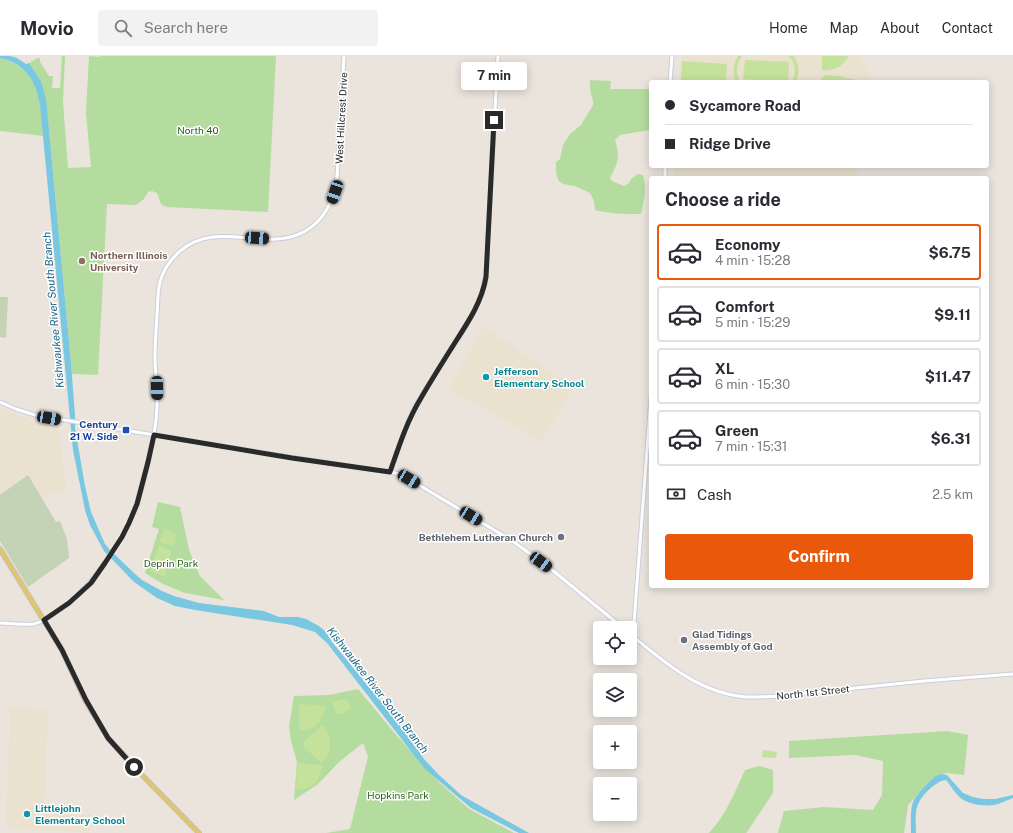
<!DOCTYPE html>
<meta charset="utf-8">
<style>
:root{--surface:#fff;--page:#f2f2f3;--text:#2b2b33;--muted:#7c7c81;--line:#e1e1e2;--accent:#ea580c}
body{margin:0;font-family:"Public Sans",sans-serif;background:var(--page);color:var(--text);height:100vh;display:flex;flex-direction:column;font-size:15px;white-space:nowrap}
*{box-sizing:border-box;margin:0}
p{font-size:13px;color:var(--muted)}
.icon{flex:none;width:22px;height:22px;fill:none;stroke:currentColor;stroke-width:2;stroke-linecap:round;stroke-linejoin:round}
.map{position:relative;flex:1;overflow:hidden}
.side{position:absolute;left:649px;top:120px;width:340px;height:412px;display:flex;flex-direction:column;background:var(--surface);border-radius:4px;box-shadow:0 2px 10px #0003}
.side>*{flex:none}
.banner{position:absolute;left:649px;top:24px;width:340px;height:88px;border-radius:4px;box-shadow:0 2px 10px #0003;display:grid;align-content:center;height:88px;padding:0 16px;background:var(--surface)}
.controls{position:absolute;left:593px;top:565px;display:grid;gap:8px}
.controls a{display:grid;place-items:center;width:44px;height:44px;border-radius:4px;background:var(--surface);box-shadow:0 2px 10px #0003;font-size:20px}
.end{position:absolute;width:18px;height:18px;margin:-9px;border:5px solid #2a2a2a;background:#fff;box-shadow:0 0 0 2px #fff}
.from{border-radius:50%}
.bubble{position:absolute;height:28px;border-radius:4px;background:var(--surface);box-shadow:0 2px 10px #0003;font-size:13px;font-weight:700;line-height:28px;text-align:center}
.car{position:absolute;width:12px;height:24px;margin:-12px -6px;border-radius:5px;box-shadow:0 0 3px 1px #0007;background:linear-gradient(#222 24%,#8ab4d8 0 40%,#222 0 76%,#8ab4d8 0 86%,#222 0)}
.banner b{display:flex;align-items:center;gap:14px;height:38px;font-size:15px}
.banner b+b{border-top:1px solid var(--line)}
.banner i{width:10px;height:10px;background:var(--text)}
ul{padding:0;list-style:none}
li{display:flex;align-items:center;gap:12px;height:56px;margin:0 8px 6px;padding:0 8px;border:2px solid var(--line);border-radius:4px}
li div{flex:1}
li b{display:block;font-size:15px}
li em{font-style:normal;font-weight:700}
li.active{border-color:var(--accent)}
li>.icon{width:36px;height:36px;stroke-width:1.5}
h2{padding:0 16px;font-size:18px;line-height:48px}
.pay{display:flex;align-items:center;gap:10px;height:44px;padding:0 16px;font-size:15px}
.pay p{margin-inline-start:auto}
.primary-button{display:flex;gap:8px;margin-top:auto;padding:8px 16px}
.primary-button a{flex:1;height:46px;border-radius:4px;background:var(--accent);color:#fff;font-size:16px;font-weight:700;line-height:46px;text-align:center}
header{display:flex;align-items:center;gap:24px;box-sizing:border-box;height:56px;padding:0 20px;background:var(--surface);border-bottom:1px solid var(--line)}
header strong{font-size:19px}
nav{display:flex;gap:22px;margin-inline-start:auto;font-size:14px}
.search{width:280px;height:36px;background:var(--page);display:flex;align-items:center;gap:10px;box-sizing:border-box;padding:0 14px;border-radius:4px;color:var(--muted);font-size:15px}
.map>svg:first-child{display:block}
.education{fill:#eae1ce}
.green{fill:#b4dc9e}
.cemetery{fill:#c4d2b6}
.pitch{fill:#c4e29b}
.water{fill:#7ac7e2}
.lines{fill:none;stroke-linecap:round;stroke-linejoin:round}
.minor-casing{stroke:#cbceda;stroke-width:5}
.major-casing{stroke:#c3c3c3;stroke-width:6}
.minor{stroke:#fff;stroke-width:3}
.major{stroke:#e2c56a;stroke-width:4}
.route{stroke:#2a2a2a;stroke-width:5}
.education-dot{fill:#8d6e63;stroke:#fff;stroke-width:1.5}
.culture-dot{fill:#0f9aa8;stroke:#fff;stroke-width:1.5}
.transit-dot{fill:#1a4fb4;stroke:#fff;stroke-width:1.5}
.worship-dot{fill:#6b7280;stroke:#fff;stroke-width:1.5}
.labels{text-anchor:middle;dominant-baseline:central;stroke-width:3;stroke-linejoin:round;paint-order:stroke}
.street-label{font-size:10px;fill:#2a2a2a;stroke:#fff}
.park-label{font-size:10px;fill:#2e5f21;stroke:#fff}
.education-label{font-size:10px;font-weight:bold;fill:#785e54;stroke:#fff;text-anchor:start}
.culture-label{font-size:10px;font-weight:bold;fill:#0d838f;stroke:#fff;text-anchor:start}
.transit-label{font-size:10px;font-weight:bold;fill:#164399;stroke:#fff;text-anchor:end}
.worship-label{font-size:10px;font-weight:bold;fill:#5b616d;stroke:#fff;text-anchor:end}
.water-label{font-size:11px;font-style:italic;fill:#1a668d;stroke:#fff}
</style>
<header>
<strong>Movio</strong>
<div class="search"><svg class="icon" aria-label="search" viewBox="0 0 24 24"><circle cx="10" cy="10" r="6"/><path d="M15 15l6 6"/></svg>Search here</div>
<nav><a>Home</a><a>Map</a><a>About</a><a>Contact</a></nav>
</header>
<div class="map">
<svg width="1013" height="777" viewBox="0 0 1013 777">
<rect width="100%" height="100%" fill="#eae4dd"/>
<!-- education -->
<g class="education">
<polygon points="681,0 860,0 874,26 679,26"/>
<polygon points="674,110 862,110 851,122 674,122"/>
<polygon points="484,271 574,331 542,385 448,333"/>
<polygon points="0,351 21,361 42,366 57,368 67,434 41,442 28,419 0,439"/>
<polygon points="10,652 48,654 44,756 91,759 89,777 6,772"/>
</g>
<!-- green -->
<g class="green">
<path d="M62 0H65L63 46 68 112 91 111 86 57 87 37 89 0 100 1V0H276L268 156 168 151C158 149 161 145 157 137L152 135 148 136 144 143 136 149 107 148 98 319 72 318 49 76 41 25 29 7 38 2H40V6L49 20H53L52 32H60Z"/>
<path d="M0 2C5 3 10 5 15 8 21 11 27 16 31 22 41 38 41 62 44 80L0 75Z"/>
<path d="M590 24 611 25 610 33H651L649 74 620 79 615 84C620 103 619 104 610 122L612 125 624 130 629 127 631 123 638 118 643 119C647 132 644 145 641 158 626 158 610 158 595 154L594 145 590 137 575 130 563 128 558 124 556 116V106L560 103 563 89 570 78 581 69 593 49C594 44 592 43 591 38 590 34 590 29 590 24Z"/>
<polygon points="158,446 180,451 189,494 200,520 224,544 185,537 163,528 145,517 159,473 152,471"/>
<polygon points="358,633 397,680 439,726 469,753 514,777 326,777 350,773 368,701 363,687 339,706 318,728 294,744 297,706 291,685 289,670 294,640 329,639"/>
<polygon points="948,675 968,679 964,719 946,717 931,724 908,749 904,777 778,777 784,755 824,751 873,754 882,739 883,705 855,699 789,702 789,685"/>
<path d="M759 710 773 714V737L747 776 746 777H709C726 759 735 736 745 714Z"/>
</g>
<!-- cemetery -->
<g class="cemetery">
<polygon points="0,241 8,241 6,282 0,281"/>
<polygon points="28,419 56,466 60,465 67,483 69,502 28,531 0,485 0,439"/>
</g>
<!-- pitch -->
<g class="pitch">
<path d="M738 0H742C736 8 736 17 740 26H736C732 17 733 9 738 0Z"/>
<path d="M788 0H794C799 8 800 17 796 26H792C796 17 796 6 788 0Z"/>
<path d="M822 0H849C843 10 834 15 822 14Z"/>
<polygon points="745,4 789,6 788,26 743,23"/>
<polygon points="682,5 727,8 726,26 681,25"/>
<polygon points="825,19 838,20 866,26 820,26 821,23"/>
<polygon points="164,473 169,474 175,477 176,484 173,490 160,486"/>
<polygon points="159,490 172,494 169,503 165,506 167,513 165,521 150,515"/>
<polygon points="345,643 349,646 351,653 342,658 337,658 335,656 332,646"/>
<path d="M301 648 326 650C321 666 317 674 299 674V651Z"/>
<path d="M323 669C333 680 333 697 321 707L303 690V686Z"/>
<polygon points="763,694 777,696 776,702 762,701"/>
<path d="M298 707 323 709C318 727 315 732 296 734L297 710Z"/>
</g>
<!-- water -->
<g class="water">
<path d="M0 0C16 0 14 0 26 8L29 7 41 25 43 32 46 43 71 307 75 359V372L85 430 91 456 105 488 111 495 134 517 142 524 160 534 174 540 199 547 264 555 279 561H298L306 563 319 570 325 575 332 586 396 664 424 703 439 719 461 739 468 743 529 777H519L471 752 445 730 424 712 327 587 315 576 292 569 195 554 175 550 157 542 134 526 104 495 90 469 85 454 73 394 40 49C38 43 38 37 35 31 30 16 16 5 0 2Z"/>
<path d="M942 718 947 719 963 737 973 741 983 743H995L1013 739V742C1008 744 1003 746 998 748 989 751 970 749 962 743 955 738 951 730 946 724L941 725C930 731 917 743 916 757 915 764 916 770 916 777H911C911 768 910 754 913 746 916 739 930 724 936 720 938 719 940 719 942 718Z"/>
</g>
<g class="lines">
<defs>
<g id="minor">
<polyline points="670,26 672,0"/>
<polyline points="665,122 665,110"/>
<path d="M0 346 16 353 35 359C153 379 272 399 390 416L400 418 409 423 511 484 551 513 623 572"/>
<path d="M390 416C398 395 404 373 414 353 426 331 440 310 454 288 468 266 484 244 486 217L498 0"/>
<path d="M0 567C11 567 22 569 33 568 45 566 55 557 64 550 85 535 96 520 110 499 120 485 129 470 135 453 140 441 143 428 146 415 150 398 154 381 156 364 157 353 158 342 157 331 156 321 155 311 155 302 155 287 156 273 157 259 158 248 157 237 160 226 163 215 170 204 179 196 208 170 242 185 277 183 313 181 333 155 337 121L344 0"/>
<path d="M630 578C664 606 700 638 747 641 757 641 767 641 778 640L924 625 1013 618"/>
<polyline points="633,580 651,342"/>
</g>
<polyline id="major" points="0,493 62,594 85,644 108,682 143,720 199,777"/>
</defs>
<!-- minor casing -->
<use href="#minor" class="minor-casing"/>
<!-- major casing -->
<use href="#major" class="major-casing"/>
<!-- minor -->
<use href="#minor" class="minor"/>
<!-- major -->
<use href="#major" class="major"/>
</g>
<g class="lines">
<!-- route -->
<path class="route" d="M134 711 108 682 86 644 62 594 44 564 69 547 91 527 105 507 122 481 129 467 137 448 148 406 154 379 292 402 390 416C399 390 407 365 421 342 432 323 444 304 456 285 469 265 482 245 486 221L494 64"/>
</g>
<!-- markers -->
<circle class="education-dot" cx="82" cy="205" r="4"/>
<g class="culture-dot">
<circle cx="486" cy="321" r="4"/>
<circle cx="27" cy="758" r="4"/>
</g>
<rect class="transit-dot" x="122" y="370" width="8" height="8" rx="2"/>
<g class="worship-dot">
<circle cx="561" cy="481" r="4"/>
<circle cx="684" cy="584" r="4"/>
</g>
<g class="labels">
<!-- street labels -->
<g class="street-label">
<text transform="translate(341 62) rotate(-87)">West Hillcrest Drive</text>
<text transform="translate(813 636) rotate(-6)">North 1st Street</text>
</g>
<!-- park labels -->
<g class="park-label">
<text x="198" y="74">North 40</text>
<text x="171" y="507">Deprin Park</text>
<text x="398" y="739">Hopkins Park</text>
</g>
<!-- education labels -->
<g class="education-label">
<text x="90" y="199">Northern Illinois<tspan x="90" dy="12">University</tspan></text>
</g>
<!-- culture labels -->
<g class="culture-label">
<text x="494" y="315">Jefferson<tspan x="494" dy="12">Elementary School</tspan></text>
<text x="35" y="752">Littlejohn<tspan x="35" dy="12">Elementary School</tspan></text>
</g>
<!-- transit labels -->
<g class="transit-label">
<text x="118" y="368">Century<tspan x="118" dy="12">21 W. Side</tspan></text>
</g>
<!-- worship labels -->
<g class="worship-label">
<text x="553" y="481">Bethlehem Lutheran Church</text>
<text x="692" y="578" text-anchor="start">Glad Tidings<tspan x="692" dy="12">Assembly of God</tspan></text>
</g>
<!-- water labels -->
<g class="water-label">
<text transform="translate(53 254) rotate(-95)">Kishwaukee River South Branch</text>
<text transform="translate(378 634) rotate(52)">Kishwaukee River South Branch</text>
</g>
</g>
</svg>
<div class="controls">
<a><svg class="icon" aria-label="locate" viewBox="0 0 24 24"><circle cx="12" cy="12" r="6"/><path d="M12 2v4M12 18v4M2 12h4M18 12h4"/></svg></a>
<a><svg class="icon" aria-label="layers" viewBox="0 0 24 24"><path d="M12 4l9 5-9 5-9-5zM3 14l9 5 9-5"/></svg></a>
<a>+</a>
<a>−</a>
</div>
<i class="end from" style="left:134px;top:711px"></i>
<i class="end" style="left:494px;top:64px"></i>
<div class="bubble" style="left:461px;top:6px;width:66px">7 min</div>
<i class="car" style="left:335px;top:136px;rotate:199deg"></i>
<i class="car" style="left:257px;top:182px;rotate:94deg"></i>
<i class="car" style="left:157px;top:332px;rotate:179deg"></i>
<i class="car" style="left:49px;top:362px;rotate:100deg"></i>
<i class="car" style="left:409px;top:423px;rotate:121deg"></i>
<i class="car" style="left:471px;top:460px;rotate:121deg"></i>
<i class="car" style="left:541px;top:506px;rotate:127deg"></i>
<div class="banner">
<b><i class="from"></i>Sycamore Road</b>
<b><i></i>Ridge Drive</b>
</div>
<section class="side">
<h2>Choose a ride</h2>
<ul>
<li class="active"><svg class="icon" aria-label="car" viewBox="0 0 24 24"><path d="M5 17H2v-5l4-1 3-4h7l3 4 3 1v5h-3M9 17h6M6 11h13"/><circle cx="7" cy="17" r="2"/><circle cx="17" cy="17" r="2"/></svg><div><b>Economy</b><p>4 min · 15:28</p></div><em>$6.75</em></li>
<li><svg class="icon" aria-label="car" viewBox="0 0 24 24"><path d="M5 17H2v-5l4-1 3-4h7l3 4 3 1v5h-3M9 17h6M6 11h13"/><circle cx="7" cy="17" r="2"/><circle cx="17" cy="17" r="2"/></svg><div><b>Comfort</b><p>5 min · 15:29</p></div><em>$9.11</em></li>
<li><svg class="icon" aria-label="car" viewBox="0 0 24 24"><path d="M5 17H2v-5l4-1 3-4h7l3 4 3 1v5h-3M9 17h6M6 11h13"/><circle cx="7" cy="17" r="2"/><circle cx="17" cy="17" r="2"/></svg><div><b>XL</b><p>6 min · 15:30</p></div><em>$11.47</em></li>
<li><svg class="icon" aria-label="car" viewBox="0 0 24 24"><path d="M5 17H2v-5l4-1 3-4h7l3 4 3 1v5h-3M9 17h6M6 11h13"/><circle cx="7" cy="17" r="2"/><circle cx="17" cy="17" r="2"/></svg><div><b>Green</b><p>7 min · 15:31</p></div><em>$6.31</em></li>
</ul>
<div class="pay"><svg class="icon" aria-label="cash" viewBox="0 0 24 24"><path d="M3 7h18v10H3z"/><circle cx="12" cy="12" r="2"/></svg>Cash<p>2.5 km</p></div>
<div class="primary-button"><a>Confirm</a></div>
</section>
</div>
